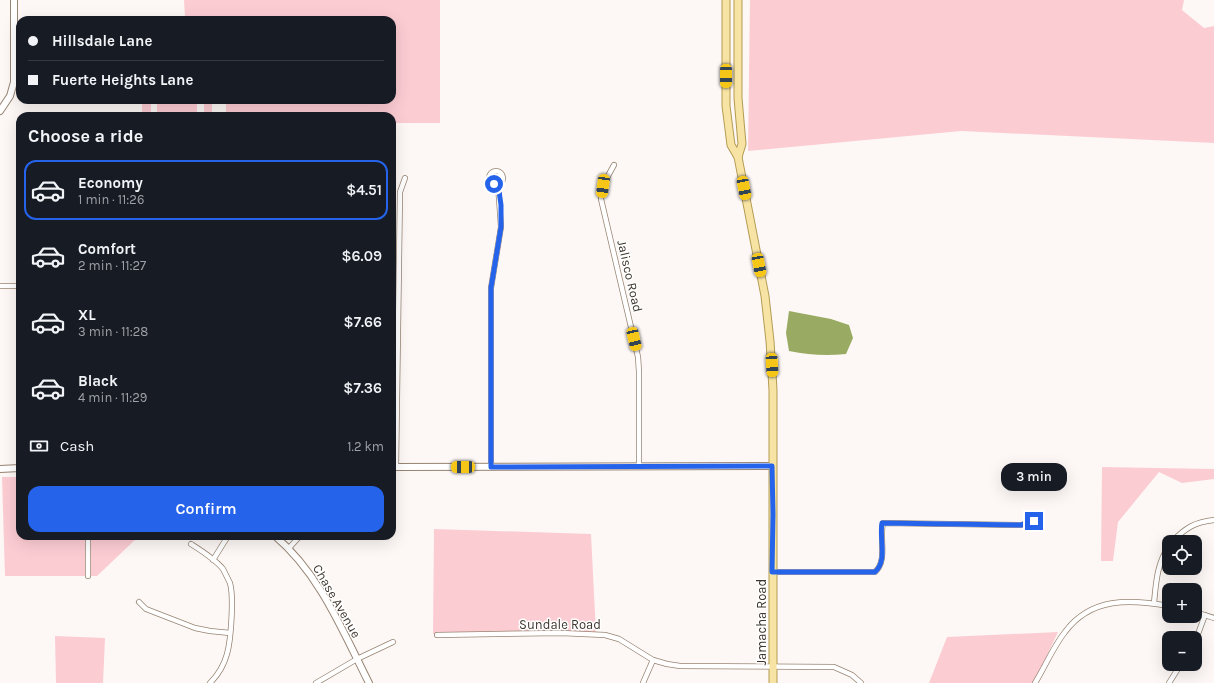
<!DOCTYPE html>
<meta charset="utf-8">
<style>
:root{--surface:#171b24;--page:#242831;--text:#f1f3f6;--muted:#9ea1a6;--line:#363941;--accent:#2563eb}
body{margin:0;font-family:Karla,sans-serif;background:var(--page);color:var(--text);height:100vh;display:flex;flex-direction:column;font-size:15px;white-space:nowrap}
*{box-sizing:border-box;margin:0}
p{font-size:13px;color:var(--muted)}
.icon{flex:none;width:22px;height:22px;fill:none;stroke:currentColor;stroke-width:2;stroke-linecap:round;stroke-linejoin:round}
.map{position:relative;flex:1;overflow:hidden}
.sheet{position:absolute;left:16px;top:112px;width:380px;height:428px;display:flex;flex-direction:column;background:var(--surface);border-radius:12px;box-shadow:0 4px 16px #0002}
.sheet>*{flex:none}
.guide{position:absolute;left:16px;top:16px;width:380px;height:88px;border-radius:12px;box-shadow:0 4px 16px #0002;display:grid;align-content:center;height:88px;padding:0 12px;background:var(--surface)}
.buttons{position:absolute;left:1162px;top:535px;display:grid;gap:8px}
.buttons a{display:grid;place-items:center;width:40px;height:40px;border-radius:8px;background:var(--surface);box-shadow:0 4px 16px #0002;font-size:20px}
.end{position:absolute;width:18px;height:18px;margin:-9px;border:5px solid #2563eb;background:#fff;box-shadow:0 0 0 2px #fff}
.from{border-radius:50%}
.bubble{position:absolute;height:28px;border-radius:12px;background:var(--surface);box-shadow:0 4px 16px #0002;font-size:13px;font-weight:600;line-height:28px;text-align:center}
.car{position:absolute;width:12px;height:24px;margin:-12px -6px;border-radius:5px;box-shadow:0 0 3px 1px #0007;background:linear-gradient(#f5c518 24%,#345 0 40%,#f5c518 0 76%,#345 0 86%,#f5c518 0)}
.guide b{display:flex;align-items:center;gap:14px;height:38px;font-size:15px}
.guide b+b{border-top:1px solid var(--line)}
.guide i{width:10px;height:10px;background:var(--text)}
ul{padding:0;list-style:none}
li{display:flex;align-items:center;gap:12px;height:60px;margin:0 8px 6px;padding:0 4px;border:2px solid transparent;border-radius:12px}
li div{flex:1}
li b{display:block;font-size:15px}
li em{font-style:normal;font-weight:600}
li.on{border-color:var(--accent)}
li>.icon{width:36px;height:36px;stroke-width:1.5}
h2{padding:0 12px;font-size:18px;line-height:48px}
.pay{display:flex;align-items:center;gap:10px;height:44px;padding:0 12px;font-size:15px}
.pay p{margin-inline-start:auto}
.action{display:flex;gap:8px;margin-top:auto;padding:8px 12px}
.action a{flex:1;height:46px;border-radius:12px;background:var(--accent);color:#fff;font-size:16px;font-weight:600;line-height:46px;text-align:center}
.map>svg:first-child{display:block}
.green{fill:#fcccd3}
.water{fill:#99ab63}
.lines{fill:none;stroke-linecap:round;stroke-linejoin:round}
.street-casing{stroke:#978473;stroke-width:6}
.secondary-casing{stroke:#978473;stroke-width:8}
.primary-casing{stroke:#b39b53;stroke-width:9}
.street{stroke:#fff;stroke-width:4.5}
.secondary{stroke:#fff;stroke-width:6}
.primary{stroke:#f7e4a4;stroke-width:7}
.route{stroke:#2563eb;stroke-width:5}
.labels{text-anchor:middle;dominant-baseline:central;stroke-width:3;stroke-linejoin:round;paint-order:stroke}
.street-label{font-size:13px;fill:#3e362e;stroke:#fff}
</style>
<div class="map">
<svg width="1214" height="683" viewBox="0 0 1214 683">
<rect width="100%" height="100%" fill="#fdf8f5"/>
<!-- green -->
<g class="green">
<polygon points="184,0 440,0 440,123 392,123 392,116 226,116 226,100 392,100 392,20 224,20 224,17 185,17"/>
<polygon points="750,0 1184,0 1182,10 1204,28 1214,26 1214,143 961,131 748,151"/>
<rect x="142" y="100" width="9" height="16"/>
<rect x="157" y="100" width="40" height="16"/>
<rect x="204" y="100" width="8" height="16"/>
<polygon points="1102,467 1214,469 1214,479 1182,483 1159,472 1118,522 1113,561 1101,561"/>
<polygon points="2,477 20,477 20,536 139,536 97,576 5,576"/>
<polygon points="434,529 591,534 596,634 433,634"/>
<polygon points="1058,632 1034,683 929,683 947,637"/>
<polygon points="55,636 105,638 103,683 56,683"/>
</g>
<!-- water -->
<path class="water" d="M789 311 831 319 849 325 853 338 846 354C826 356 809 355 789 351L786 333Z"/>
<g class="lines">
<defs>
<g id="street">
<polyline points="614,165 603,185 601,199 638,357 639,372 639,466"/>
<circle cx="496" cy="178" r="7"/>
<polyline points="0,286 20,286"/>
<polyline points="396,467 400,192 405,178"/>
<polyline points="491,467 491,288 501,227 498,184"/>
<path d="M1172 542C1185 528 1195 522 1214 520"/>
<path d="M191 544C202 551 215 559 223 569 225 573 228 579 230 583 234 597 231 640 227 654 224 665 218 675 210 683"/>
<polyline points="289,548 300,536"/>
<polyline points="213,560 228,536"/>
<path d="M772 572H875C888 560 879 539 883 523L1021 525 1034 521"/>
<polyline points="88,576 88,536"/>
<polyline points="139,602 146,609 195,628 210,631 230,633"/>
<path d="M1154 603C1156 583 1157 563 1169 546"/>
<polyline points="1195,612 1214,618"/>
<polyline points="437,635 561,633 605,635 619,639 653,660 667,664 680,666 834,667 852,675 861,683"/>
<polyline points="1195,642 1205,615"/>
<polyline points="316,683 357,659 393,642"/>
<polyline points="643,683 653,660"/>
<path d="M1035 683C1045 667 1053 647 1065 632 1091 597 1130 599 1169 606"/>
<polyline points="1169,683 1181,664"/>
</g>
<g id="secondary">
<polyline points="0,111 10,96 14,82 14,0"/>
<polyline points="392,467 772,466"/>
<polyline points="0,469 20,468"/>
<path d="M275 536C320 574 343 632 369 683"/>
</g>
<g id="primary">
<polyline points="726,0 726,106 731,145 738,157 765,296 770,341 773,390 773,683"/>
<polyline points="738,0 738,98 742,144 738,157"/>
</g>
</defs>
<!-- street casing -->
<use href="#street" class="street-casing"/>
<!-- secondary casing -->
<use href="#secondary" class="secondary-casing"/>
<!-- primary casing -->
<use href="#primary" class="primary-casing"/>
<!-- street -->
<use href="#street" class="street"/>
<!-- secondary -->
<use href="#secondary" class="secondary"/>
<!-- primary -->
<use href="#primary" class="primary"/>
</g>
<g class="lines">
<!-- route -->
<path class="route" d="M494 184H498L501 205V227L491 288V467L772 466 773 514 772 572H875C888 560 879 539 882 523L1021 525 1034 521"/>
</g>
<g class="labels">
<!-- street labels -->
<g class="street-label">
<text transform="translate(630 276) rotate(77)">Jalisco Road</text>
<text transform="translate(337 601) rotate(60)">Chase Avenue</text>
<text transform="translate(761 622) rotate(-90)">Jamacha Road</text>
<text x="560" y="624">Sundale Road</text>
</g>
</g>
</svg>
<div class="buttons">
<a><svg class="icon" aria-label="locate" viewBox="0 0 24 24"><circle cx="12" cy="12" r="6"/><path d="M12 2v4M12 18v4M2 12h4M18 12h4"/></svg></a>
<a>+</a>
<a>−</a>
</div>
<i class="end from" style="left:494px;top:184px"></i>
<i class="end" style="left:1034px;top:521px"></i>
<div class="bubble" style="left:1001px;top:463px;width:66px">3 min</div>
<i class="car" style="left:726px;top:76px;rotate:180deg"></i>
<i class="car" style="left:603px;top:186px;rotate:188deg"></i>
<i class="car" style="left:744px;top:188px;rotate:169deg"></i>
<i class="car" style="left:759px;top:265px;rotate:169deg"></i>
<i class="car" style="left:634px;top:339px;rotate:167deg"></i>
<i class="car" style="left:772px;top:365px;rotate:177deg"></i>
<i class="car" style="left:463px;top:467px;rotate:270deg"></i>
<div class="guide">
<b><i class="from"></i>Hillsdale Lane</b>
<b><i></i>Fuerte Heights Lane</b>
</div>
<section class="sheet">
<h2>Choose a ride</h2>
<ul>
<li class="on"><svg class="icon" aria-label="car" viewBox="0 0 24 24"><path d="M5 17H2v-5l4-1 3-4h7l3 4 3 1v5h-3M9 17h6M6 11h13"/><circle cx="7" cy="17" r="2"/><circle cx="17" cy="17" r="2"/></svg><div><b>Economy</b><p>1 min · 11:26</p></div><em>$4.51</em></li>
<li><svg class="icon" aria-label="car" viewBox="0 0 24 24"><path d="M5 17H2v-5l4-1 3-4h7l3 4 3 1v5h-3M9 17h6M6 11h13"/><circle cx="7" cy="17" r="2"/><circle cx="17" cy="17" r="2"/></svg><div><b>Comfort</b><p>2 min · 11:27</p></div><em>$6.09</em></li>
<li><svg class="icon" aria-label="car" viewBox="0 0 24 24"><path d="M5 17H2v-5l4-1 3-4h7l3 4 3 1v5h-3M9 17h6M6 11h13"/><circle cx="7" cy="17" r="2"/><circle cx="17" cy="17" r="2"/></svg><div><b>XL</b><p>3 min · 11:28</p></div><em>$7.66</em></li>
<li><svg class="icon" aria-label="car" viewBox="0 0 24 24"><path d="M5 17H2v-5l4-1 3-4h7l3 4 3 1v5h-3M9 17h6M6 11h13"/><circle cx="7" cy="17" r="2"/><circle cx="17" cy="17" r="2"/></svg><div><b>Black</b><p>4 min · 11:29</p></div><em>$7.36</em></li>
</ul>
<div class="pay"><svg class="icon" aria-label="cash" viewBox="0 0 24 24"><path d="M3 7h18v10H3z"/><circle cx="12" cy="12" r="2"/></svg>Cash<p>1.2 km</p></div>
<div class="action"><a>Confirm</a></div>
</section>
</div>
